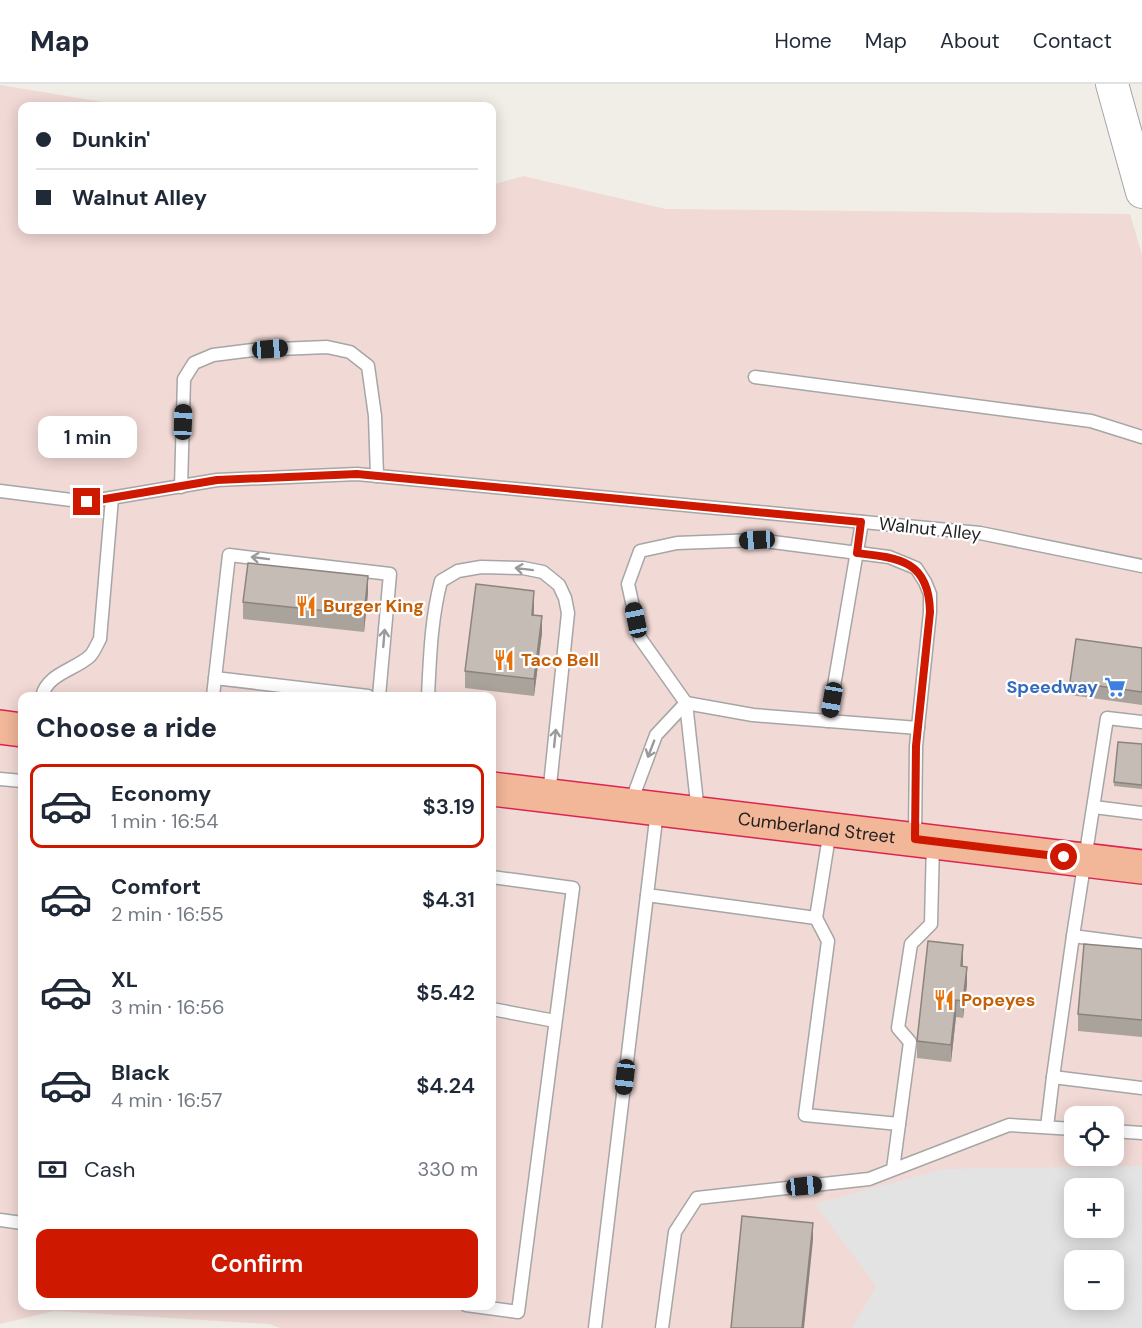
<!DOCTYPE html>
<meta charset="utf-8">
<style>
:root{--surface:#fff;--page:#f2f2f3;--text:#1f2937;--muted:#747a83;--line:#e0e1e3;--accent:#cf1800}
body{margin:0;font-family:"DM Sans",sans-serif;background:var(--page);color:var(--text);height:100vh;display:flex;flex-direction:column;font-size:22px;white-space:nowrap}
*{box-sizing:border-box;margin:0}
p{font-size:20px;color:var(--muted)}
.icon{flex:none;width:33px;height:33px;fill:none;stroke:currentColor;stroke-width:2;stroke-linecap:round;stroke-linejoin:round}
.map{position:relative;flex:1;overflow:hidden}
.side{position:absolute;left:18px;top:608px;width:478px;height:618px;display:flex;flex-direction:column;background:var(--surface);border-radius:12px;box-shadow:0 3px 15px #0003}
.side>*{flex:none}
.guide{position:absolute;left:18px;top:18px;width:478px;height:132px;border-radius:12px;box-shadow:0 3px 15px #0003;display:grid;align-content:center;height:132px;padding:0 18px;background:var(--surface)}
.tools{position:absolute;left:1064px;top:1022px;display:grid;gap:12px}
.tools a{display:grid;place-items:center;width:60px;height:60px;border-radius:12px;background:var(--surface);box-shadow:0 3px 15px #0003;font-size:30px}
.end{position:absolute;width:27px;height:27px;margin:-14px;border:8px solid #cf1800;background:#fff;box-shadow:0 0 0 3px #fff}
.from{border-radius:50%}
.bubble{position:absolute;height:42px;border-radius:12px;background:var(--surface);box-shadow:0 3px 15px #0003;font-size:20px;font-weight:600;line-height:42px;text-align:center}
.car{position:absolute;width:18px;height:36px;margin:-18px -9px;border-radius:8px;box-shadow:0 0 4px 2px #0007;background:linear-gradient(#222 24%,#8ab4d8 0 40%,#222 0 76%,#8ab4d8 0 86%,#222 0)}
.guide b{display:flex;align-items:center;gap:21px;height:57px;font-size:22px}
.guide b+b{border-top:2px solid var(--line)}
.guide i{width:15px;height:15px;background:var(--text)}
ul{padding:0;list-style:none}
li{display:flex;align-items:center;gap:18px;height:84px;margin:0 12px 9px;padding:0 6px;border:3px solid transparent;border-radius:12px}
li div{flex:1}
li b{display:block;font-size:22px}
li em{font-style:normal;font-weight:600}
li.selected{border-color:var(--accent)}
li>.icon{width:54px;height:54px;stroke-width:1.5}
h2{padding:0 18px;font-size:27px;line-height:72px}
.pay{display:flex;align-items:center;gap:15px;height:66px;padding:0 18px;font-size:22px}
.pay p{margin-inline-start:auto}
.button{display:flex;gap:12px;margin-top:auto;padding:12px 18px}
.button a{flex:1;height:69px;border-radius:12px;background:var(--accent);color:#fff;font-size:24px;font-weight:600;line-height:69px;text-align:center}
header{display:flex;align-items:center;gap:36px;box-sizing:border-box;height:84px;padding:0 30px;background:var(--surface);border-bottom:2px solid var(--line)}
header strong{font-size:28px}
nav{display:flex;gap:33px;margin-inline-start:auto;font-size:21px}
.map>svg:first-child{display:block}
.commercial{fill:#f1d9d5;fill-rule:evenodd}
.parking{fill:#e3e3e3;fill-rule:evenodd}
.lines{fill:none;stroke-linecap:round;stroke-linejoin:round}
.service-casing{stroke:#a6a6a6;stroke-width:15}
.tertiary-casing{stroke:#a6a6a6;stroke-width:34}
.trunk-casing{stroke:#dc254e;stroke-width:36}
.service{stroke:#fff;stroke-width:12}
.tertiary{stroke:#fff;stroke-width:32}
.trunk{stroke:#f2b699;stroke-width:33}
.wall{fill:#a9a39c}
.shaded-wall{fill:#8a847f}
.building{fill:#c5bdb5;stroke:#8a847f;stroke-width:1.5}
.oneway{stroke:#9a9a9a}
.route{stroke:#cf1800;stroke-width:8}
.labels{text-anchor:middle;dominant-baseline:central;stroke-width:4.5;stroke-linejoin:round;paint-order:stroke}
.street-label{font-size:18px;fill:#1f1f1f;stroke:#fff}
.food-label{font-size:18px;font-weight:bold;fill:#c56008;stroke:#fff;text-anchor:start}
.shop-label{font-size:18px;font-weight:bold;fill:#366cbe;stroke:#fff;text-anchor:end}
</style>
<header>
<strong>Map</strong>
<nav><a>Home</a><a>Map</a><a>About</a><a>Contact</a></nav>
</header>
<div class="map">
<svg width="1142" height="1244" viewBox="0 0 1142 1244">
<rect width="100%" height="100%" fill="#f0eee6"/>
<!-- commercial -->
<path class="commercial" d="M0 1 127 22H22V146H492V101L523 92 666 125 1130 130 1142 171V1244H280L269 1240 54 1227 0 1240ZM22 612H492V1221H22ZM1074 1032H1113V1071H1074ZM1074 1104H1113V1143H1074ZM1074 1176H1113V1215H1074Z"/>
<!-- parking -->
<path class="parking" d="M1142 1082V1244H852L876 1202 815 1120 943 1085ZM1074 1104H1113V1143H1074ZM1074 1176H1113V1215H1074Z"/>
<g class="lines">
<defs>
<g id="service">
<polyline points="755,293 1091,337 1142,353"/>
<polyline points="181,403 184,295 194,279 213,271 253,266 327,263 350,268 368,282 375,332 377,392"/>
<polyline points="0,407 87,418 217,396 357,390 980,449 1142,482"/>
<polyline points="215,594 368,612"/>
<path d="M42 612C48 589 75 586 90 572 94 568 97 560 100 555L112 414"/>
<polyline points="213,612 229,471 390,490 379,612"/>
<path d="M428 612C430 573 431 535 441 497L458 487 481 483 523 484 543 488 559 501 565 514 568 529 549 711"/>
<polyline points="686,619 753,631 918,644"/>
<polyline points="828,637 862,438"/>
<polyline points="1142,638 1107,634 1073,852 1142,861"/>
<polyline points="0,695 22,697"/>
<polyline points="630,721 656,651 686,619"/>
<polyline points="1094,723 1142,729"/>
<polyline points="657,727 647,811 816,834 830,746"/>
<polyline points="698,728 686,619 640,554 628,500 640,467 677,459 757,456 889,473 916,484 925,498 930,510 930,528 916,662 915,754"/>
<polyline points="816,834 828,857 805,1031 899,1040"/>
<polyline points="492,925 555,937"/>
<polyline points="1053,993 1073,852"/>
<polyline points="1047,1043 1053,993 1142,1004"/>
<polyline points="1113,1047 1142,1049"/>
<polyline points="893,1085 910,958 898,944 911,860 931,840 933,759"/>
<polyline points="0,1136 22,1139"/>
<polyline points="466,1221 518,1228 573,804 492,793"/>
<polyline points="595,1244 647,811"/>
<polyline points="662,1244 675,1148 697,1114 869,1095 1009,1041 1074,1045"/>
</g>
<polyline id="tertiary" points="1112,0 1142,108"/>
<g id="trunk">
<polyline points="0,643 22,646"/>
<path id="s1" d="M492 705 1142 783"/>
</g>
</defs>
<!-- service casing -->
<use href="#service" class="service-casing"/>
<!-- tertiary casing -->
<use href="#tertiary" class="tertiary-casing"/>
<!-- trunk casing -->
<use href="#trunk" class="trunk-casing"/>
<!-- service -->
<use href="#service" class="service"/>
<!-- tertiary -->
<use href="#tertiary" class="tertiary"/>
<!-- trunk -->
<use href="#trunk" class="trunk"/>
</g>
<!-- wall -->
<g class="wall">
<polygon points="368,509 364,548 243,535 243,518"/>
<polygon points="534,524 534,531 542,549 534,612 465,604 465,587"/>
<polygon points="1142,564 1142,621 1070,611 1070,598"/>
<polygon points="1142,660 1142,705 1114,702 1114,698"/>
<polygon points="1142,865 1142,953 1078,947 1078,930"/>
<polygon points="963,878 963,882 967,900 963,934 956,933 951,978 917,974 917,957"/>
</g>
<!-- shaded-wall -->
<g class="shaded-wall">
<polygon points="368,492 368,509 364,548 364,531"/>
<polygon points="534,507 534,524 532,548 532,531"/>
<polygon points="542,532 542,549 534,612 534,595"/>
<polygon points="963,861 963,878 961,899 961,882"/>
<polygon points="967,883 967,900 963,934 963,917"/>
<polygon points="956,916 956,933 951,978 951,961"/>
<polygon points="813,1139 813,1156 804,1244 802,1244"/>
</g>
<!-- building -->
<g class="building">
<polygon points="248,479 368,492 364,531 243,518"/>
<polygon points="476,500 534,507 532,531 542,532 534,595 465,587"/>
<polygon points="1076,555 1142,564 1142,608 1070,598"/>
<polygon points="1118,658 1142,660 1142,701 1114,698"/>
<polygon points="928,857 963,861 961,882 967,883 963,917 956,916 951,961 917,957"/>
<polygon points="1084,860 1142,865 1142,936 1078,930"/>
<polygon points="742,1132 813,1139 802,1244 731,1244"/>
</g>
<!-- one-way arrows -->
<defs><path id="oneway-shaft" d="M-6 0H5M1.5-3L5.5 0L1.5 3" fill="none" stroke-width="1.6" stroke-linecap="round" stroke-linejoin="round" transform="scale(1.5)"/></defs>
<g class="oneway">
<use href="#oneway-shaft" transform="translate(260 474) rotate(-173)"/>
<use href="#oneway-shaft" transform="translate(524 485) rotate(-173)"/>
<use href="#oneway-shaft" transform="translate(384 554) rotate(-85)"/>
<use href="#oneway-shaft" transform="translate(555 654) rotate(-84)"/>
<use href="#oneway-shaft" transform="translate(651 665) rotate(111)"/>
</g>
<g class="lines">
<!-- route -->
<path class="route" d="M87 418 217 396 357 390 861 438 857 469C900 474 929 477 930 528L916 662 915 755 1064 773"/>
</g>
<!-- icons -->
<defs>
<symbol id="restaurant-bare" viewBox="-9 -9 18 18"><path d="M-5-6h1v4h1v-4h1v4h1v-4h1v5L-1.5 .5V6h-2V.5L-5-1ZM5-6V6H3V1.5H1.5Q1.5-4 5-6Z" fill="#e8710a" stroke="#fff" stroke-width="2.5" paint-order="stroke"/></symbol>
<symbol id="supermarket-bare" viewBox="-9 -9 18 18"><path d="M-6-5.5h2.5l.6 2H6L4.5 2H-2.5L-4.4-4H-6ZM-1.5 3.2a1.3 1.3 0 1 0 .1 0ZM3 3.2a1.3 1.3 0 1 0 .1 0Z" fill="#3f7fe0" stroke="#fff" stroke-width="2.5" paint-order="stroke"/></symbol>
</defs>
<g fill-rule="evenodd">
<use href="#restaurant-bare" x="291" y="507" width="30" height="30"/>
<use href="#restaurant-bare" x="489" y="561" width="30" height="30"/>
<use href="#supermarket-bare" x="1100" y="588" width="30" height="30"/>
<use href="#restaurant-bare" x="929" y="901" width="30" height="30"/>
</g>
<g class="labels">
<!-- street labels -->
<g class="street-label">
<text transform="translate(930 445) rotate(6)">Walnut Alley</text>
<text stroke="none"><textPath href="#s1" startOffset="327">Cumberland Street</textPath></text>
</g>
<!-- food labels -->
<g class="food-label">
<text x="323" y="522">Burger King</text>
<text x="521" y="576">Taco Bell</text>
<text x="961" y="916">Popeyes</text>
</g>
<!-- shop labels -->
<g class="shop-label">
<text x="1098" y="603">Speedway</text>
</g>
</g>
</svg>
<div class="tools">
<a><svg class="icon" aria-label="locate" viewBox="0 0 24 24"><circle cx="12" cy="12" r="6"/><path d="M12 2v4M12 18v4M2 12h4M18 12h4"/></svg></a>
<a>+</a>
<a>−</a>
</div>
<i class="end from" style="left:1064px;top:773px"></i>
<i class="end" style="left:87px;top:418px"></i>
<div class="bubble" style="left:38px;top:332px;width:99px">1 min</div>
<i class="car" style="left:270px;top:265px;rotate:86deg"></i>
<i class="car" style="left:183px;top:338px;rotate:2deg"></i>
<i class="car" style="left:757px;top:456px;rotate:267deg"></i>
<i class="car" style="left:636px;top:536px;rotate:348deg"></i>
<i class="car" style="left:832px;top:616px;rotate:190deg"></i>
<i class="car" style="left:625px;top:993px;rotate:187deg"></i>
<i class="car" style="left:804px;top:1102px;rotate:84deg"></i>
<div class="guide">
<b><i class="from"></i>Dunkin'</b>
<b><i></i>Walnut Alley</b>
</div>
<section class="side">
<h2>Choose a ride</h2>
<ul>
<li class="selected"><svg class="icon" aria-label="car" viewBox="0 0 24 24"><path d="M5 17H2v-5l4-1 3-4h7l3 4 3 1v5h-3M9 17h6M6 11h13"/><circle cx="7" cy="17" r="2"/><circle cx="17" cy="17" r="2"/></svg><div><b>Economy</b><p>1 min · 16:54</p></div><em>$3.19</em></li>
<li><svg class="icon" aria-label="car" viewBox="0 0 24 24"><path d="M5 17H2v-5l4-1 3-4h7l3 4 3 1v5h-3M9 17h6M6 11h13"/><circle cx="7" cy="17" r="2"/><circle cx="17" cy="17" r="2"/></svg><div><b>Comfort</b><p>2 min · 16:55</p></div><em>$4.31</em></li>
<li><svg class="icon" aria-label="car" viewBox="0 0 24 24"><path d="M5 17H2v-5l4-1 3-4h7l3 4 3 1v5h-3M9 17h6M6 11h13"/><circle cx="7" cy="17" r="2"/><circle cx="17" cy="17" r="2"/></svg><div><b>XL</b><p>3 min · 16:56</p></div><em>$5.42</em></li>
<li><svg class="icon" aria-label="car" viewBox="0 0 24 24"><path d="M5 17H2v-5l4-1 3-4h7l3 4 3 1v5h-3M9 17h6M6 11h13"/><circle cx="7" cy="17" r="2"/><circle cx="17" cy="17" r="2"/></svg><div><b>Black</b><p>4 min · 16:57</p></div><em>$4.24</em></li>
</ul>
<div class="pay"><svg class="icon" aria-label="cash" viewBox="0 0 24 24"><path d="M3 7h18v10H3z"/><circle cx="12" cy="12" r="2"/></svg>Cash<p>330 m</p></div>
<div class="button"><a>Confirm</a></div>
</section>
</div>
